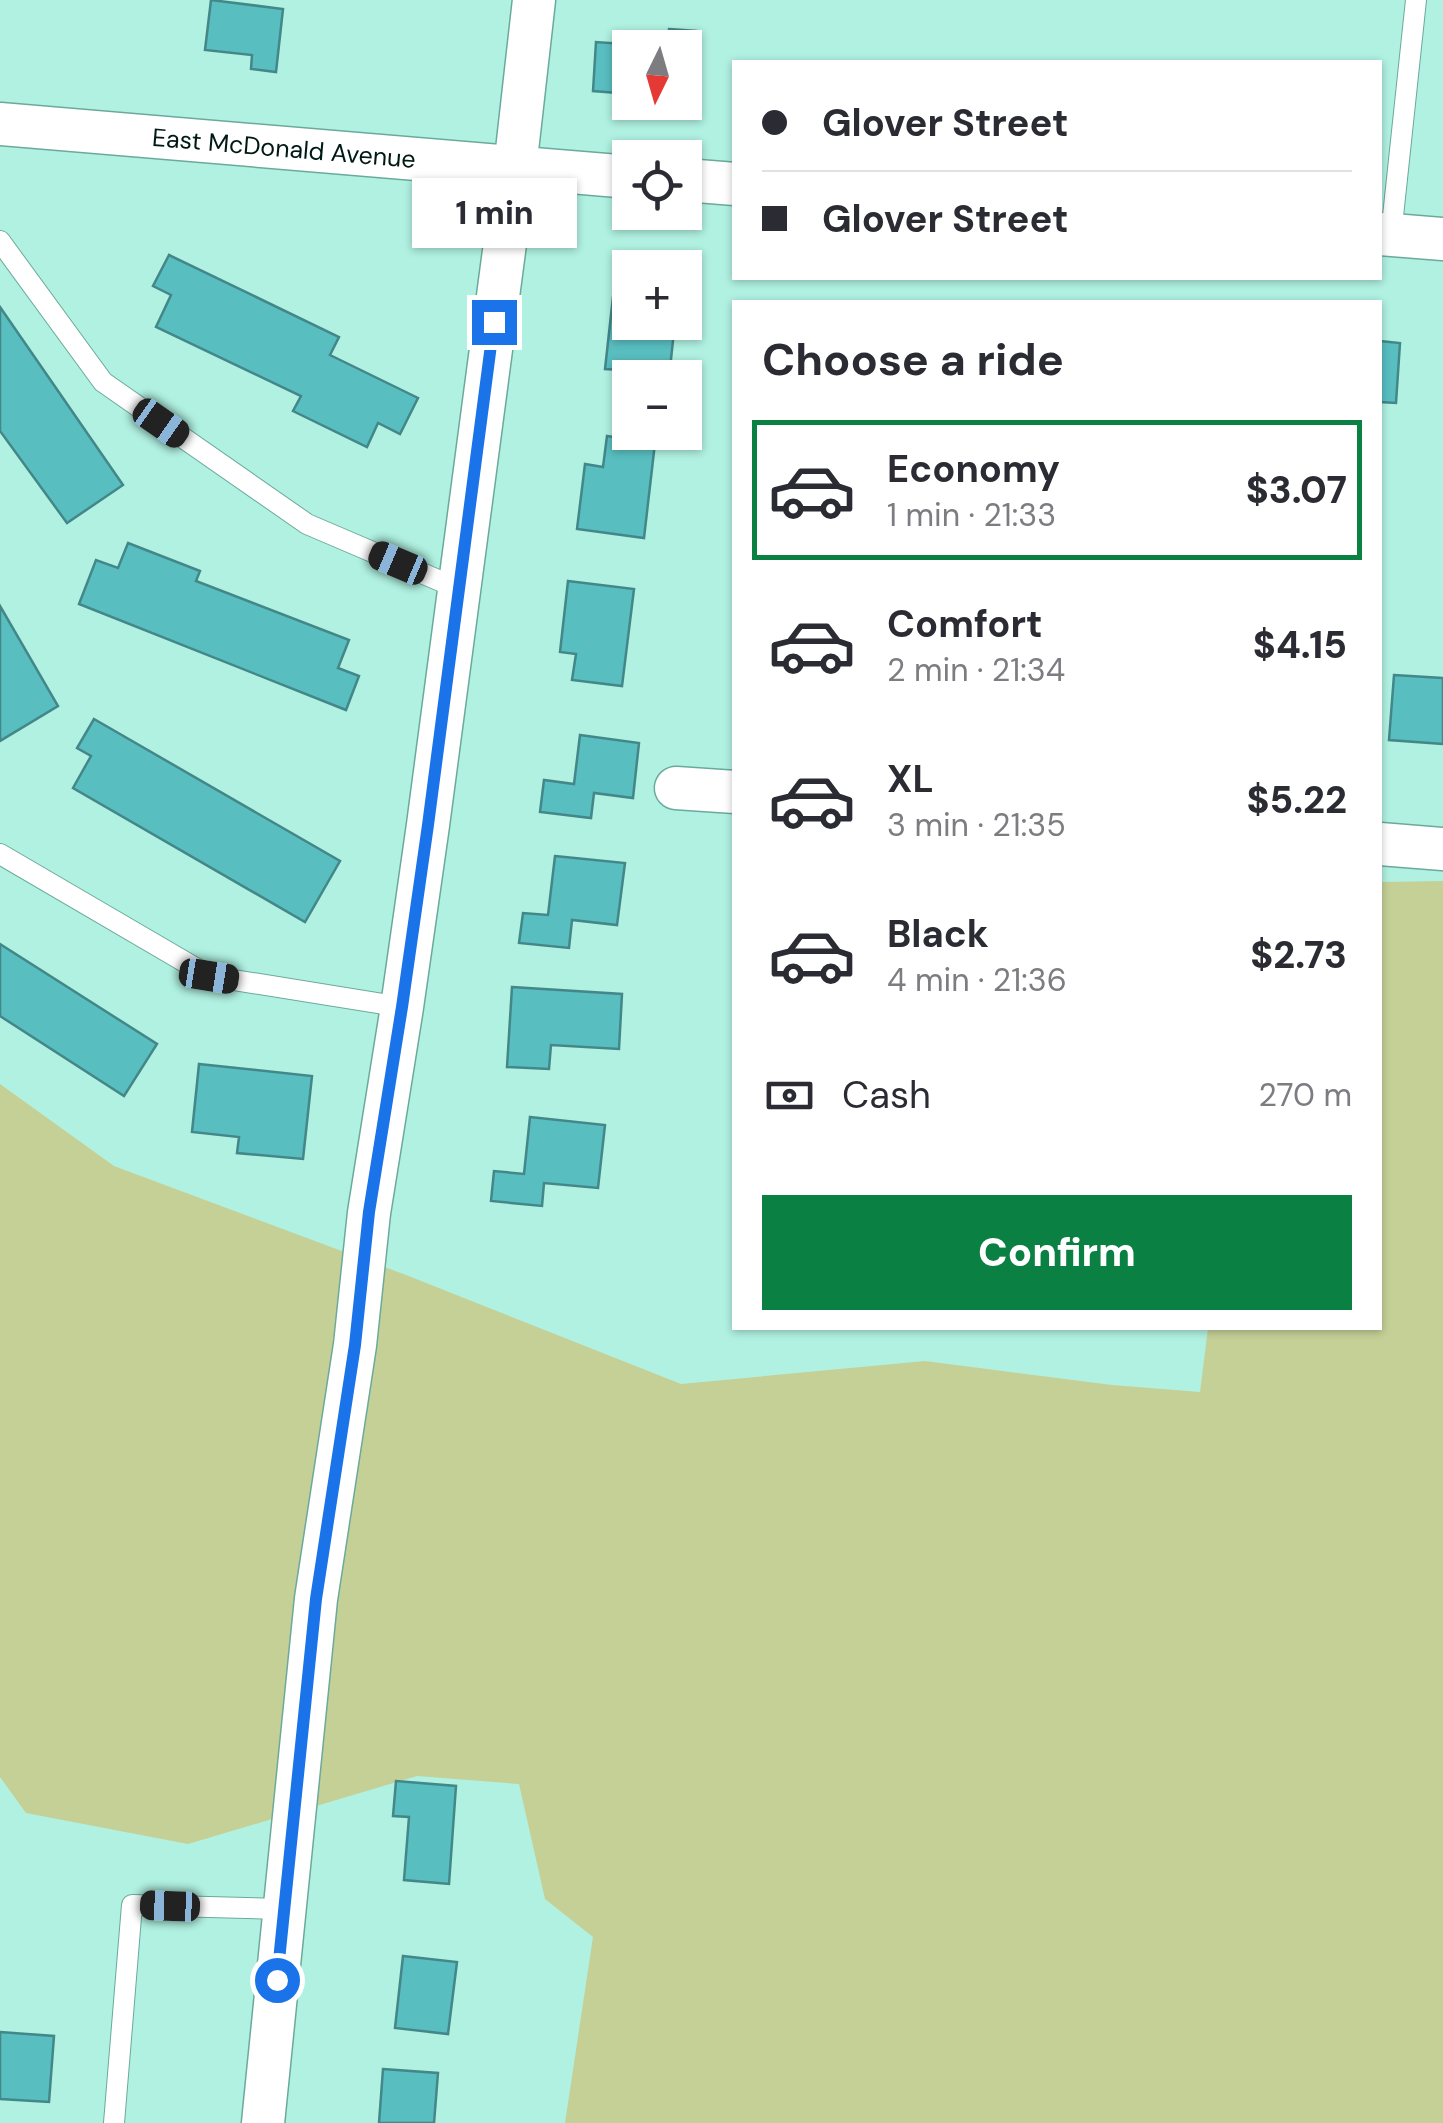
<!DOCTYPE html>
<meta charset="utf-8">
<style>
:root{--surface:#fff;--page:#f2f2f3;--text:#2b2b33;--muted:#7c7c81;--line:#e1e1e2;--accent:#0b8043}
body{margin:0;font-family:"DM Sans",sans-serif;background:var(--page);color:var(--text);height:100vh;display:flex;flex-direction:column;font-size:38px;white-space:nowrap}
*{box-sizing:border-box;margin:0}
p{font-size:32px;color:var(--muted)}
.icon{flex:none;width:55px;height:55px;fill:none;stroke:currentColor;stroke-width:2;stroke-linecap:round;stroke-linejoin:round}
.map{position:relative;flex:1;overflow:hidden}
.side{position:absolute;left:732px;top:300px;width:650px;height:1030px;display:flex;flex-direction:column;background:var(--surface);border-radius:0px;box-shadow:0 2px 8px #0004}
.side>*{flex:none}
.top-card{position:absolute;left:732px;top:60px;width:650px;height:220px;border-radius:0px;box-shadow:0 2px 8px #0004;display:grid;align-content:center;height:220px;padding:0 30px;background:var(--surface)}
.needle{width:65px;rotate:185deg}
.buttons{position:absolute;left:612px;top:30px;display:grid;gap:20px}
.buttons a{display:grid;place-items:center;width:90px;height:90px;border-radius:0px;background:var(--surface);box-shadow:0 2px 8px #0004;font-size:50px}
.end{position:absolute;width:45px;height:45px;margin:-22px;border:12px solid #1a73e8;background:#fff;box-shadow:0 0 0 5px #fff}
.from{border-radius:50%}
.bubble{position:absolute;height:70px;border-radius:0px;background:var(--surface);box-shadow:0 2px 8px #0004;font-size:32px;font-weight:800;line-height:70px;text-align:center}
.car{position:absolute;width:30px;height:60px;margin:-30px -15px;border-radius:12px;box-shadow:0 0 8px 2px #0007;background:linear-gradient(#222 24%,#8ab4d8 0 40%,#222 0 76%,#8ab4d8 0 86%,#222 0)}
.top-card b{display:flex;align-items:center;gap:35px;height:95px;font-size:38px}
.top-card b+b{border-top:2px solid var(--line)}
.top-card i{width:25px;height:25px;background:var(--text)}
ul{padding:0;list-style:none}
li{display:flex;align-items:center;gap:30px;height:140px;margin:0 20px 15px;padding:0 10px;border:5px solid transparent;border-radius:0px}
li div{flex:1}
li b{display:block;font-size:38px}
li em{font-style:normal;font-weight:800}
li.current{border-color:var(--accent)}
li>.icon{width:90px;height:90px;stroke-width:1.5}
h2{padding:0 30px;font-size:45px;line-height:120px}
.pay{display:flex;align-items:center;gap:25px;height:110px;padding:0 30px;font-size:38px}
.pay p{margin-inline-start:auto}
.button{display:flex;gap:20px;margin-top:auto;padding:20px 30px}
.button a{flex:1;height:115px;border-radius:0px;background:var(--accent);color:#fff;font-size:40px;font-weight:800;line-height:115px;text-align:center}
.map>svg:first-child{display:block}
.green{fill:#c5d097}
.building{fill:#59bec0;stroke:#438789;stroke-width:2.5}
.lines{fill:none;stroke-linecap:round;stroke-linejoin:round}
.lane-casing{stroke:#6baa9b;stroke-width:22}
.street-casing{stroke:#6baa9b;stroke-width:45}
.lane{stroke:#fff;stroke-width:20}
.street{stroke:#fff;stroke-width:42}
.route{stroke:#1a73e8;stroke-width:12}
.labels{text-anchor:middle;dominant-baseline:central;stroke-width:8;stroke-linejoin:round;paint-order:stroke}
.street-label{font-size:25px;fill:#011914;stroke:#fff}
</style>
<div class="map">
<svg width="1443" height="2123" viewBox="0 0 1443 2123">
<rect width="100%" height="100%" fill="#b0f1e1"/>
<!-- green -->
<polygon class="green" points="1443,881 1443,2123 565,2123 593,1937 545,1899 519,1784 417,1776 188,1844 26,1813 0,1777 0,1084 114,1166 406,1275 681,1384 925,1361 1112,1385 1200,1392 1208,1328 1380,1328 1380,882"/>
<!-- building -->
<g class="building">
<polygon points="211,0 283,9 276,72 251,69 252,55 205,50"/>
<polygon points="669,29 696,31 692,98 685,97 685,48 630,48 630,94 593,91 596,42 668,47"/>
<polygon points="169,255 339,337 330,355 418,398 400,434 378,423 367,447 293,411 301,396 156,327 171,295 153,286"/>
<polygon points="613,297 630,299 630,322 675,322 669,378 630,378 630,398 618,397 621,370 605,369"/>
<polygon points="0,307 123,485 67,523 0,431"/>
<polygon points="1380,341 1400,343 1396,403 1380,402"/>
<polygon points="607,436 655,443 644,538 577,529 585,464 603,467"/>
<polygon points="128,543 200,571 196,581 349,640 338,668 359,676 346,710 79,604 96,560 118,568"/>
<polygon points="568,581 634,589 622,686 572,680 576,654 560,652"/>
<polygon points="0,606 58,706 0,741"/>
<polygon points="1394,675 1443,678 1443,744 1389,740"/>
<polygon points="94,719 340,861 305,922 73,788 91,756 77,748"/>
<polygon points="580,735 639,743 633,798 594,793 591,818 540,812 544,780 574,784"/>
<polygon points="555,856 625,863 617,925 572,920 569,948 519,943 523,913 548,915"/>
<polygon points="0,944 157,1044 124,1096 0,1016"/>
<polygon points="512,987 622,994 619,1049 551,1045 549,1069 507,1067"/>
<polygon points="199,1064 312,1076 303,1159 237,1153 239,1137 192,1132"/>
<polygon points="530,1117 605,1125 598,1188 544,1183 542,1206 491,1201 494,1171 524,1174"/>
<polygon points="396,1781 456,1786 449,1884 404,1880 409,1817 393,1816"/>
<polygon points="403,1956 457,1962 448,2034 395,2028"/>
<polygon points="0,2032 54,2036 49,2102 0,2099"/>
<polygon points="383,2069 438,2073 434,2123 379,2123"/>
</g>
<g class="lines">
<defs>
<g id="lane">
<polyline points="1391,235 1416,0"/>
<polyline points="0,241 103,382 307,524 459,589"/>
<polyline points="0,854 209,976 402,1007"/>
<polyline points="114,2123 132,1905 284,1909"/>
</g>
<g id="street">
<path id="s1" d="M0 124 630 177"/>
<polyline points="685,180 735,184"/>
<polyline points="1380,234 1443,239"/>
<polyline points="676,788 735,792"/>
<polyline points="1380,844 1443,849"/>
<polyline points="263,2123 316,1599 355,1345 369,1213 402,1007 428,825 515,168 534,0"/>
</g>
</defs>
<!-- lane casing -->
<use href="#lane" class="lane-casing"/>
<!-- street casing -->
<use href="#street" class="street-casing"/>
<!-- lane -->
<use href="#lane" class="lane"/>
<!-- street -->
<use href="#street" class="street"/>
</g>
<g class="lines">
<!-- route -->
<polyline class="route" points="277,1980 316,1599 355,1345 369,1212 402,1007 428,825 494,322"/>
</g>
<g class="labels">
<!-- street labels -->
<g class="street-label">
<text stroke="none"><textPath href="#s1" startOffset="285">East McDonald Avenue</textPath></text>
</g>
</g>
</svg>
<div class="buttons">
<a><svg class="needle" viewBox="-14 -14 28 28"><path d="M0-13l5 13h-10z" fill="#e53935"/><path d="M0 13l5-13h-10z" fill="#7c7c81"/></svg></a>
<a><svg class="icon" aria-label="locate" viewBox="0 0 24 24"><circle cx="12" cy="12" r="6"/><path d="M12 2v4M12 18v4M2 12h4M18 12h4"/></svg></a>
<a>+</a>
<a>−</a>
</div>
<i class="end from" style="left:277px;top:1980px"></i>
<i class="end" style="left:494px;top:322px"></i>
<div class="bubble" style="left:412px;top:178px;width:165px">1 min</div>
<i class="car" style="left:161px;top:423px;rotate:125deg"></i>
<i class="car" style="left:398px;top:563px;rotate:293deg"></i>
<i class="car" style="left:209px;top:976px;rotate:99deg"></i>
<i class="car" style="left:170px;top:1906px;rotate:272deg"></i>
<div class="top-card">
<b><i class="from"></i>Glover Street</b>
<b><i></i>Glover Street</b>
</div>
<section class="side">
<h2>Choose a ride</h2>
<ul>
<li class="current"><svg class="icon" aria-label="car" viewBox="0 0 24 24"><path d="M5 17H2v-5l4-1 3-4h7l3 4 3 1v5h-3M9 17h6M6 11h13"/><circle cx="7" cy="17" r="2"/><circle cx="17" cy="17" r="2"/></svg><div><b>Economy</b><p>1 min · 21:33</p></div><em>$3.07</em></li>
<li><svg class="icon" aria-label="car" viewBox="0 0 24 24"><path d="M5 17H2v-5l4-1 3-4h7l3 4 3 1v5h-3M9 17h6M6 11h13"/><circle cx="7" cy="17" r="2"/><circle cx="17" cy="17" r="2"/></svg><div><b>Comfort</b><p>2 min · 21:34</p></div><em>$4.15</em></li>
<li><svg class="icon" aria-label="car" viewBox="0 0 24 24"><path d="M5 17H2v-5l4-1 3-4h7l3 4 3 1v5h-3M9 17h6M6 11h13"/><circle cx="7" cy="17" r="2"/><circle cx="17" cy="17" r="2"/></svg><div><b>XL</b><p>3 min · 21:35</p></div><em>$5.22</em></li>
<li><svg class="icon" aria-label="car" viewBox="0 0 24 24"><path d="M5 17H2v-5l4-1 3-4h7l3 4 3 1v5h-3M9 17h6M6 11h13"/><circle cx="7" cy="17" r="2"/><circle cx="17" cy="17" r="2"/></svg><div><b>Black</b><p>4 min · 21:36</p></div><em>$2.73</em></li>
</ul>
<div class="pay"><svg class="icon" aria-label="cash" viewBox="0 0 24 24"><path d="M3 7h18v10H3z"/><circle cx="12" cy="12" r="2"/></svg>Cash<p>270 m</p></div>
<div class="button"><a>Confirm</a></div>
</section>
</div>
